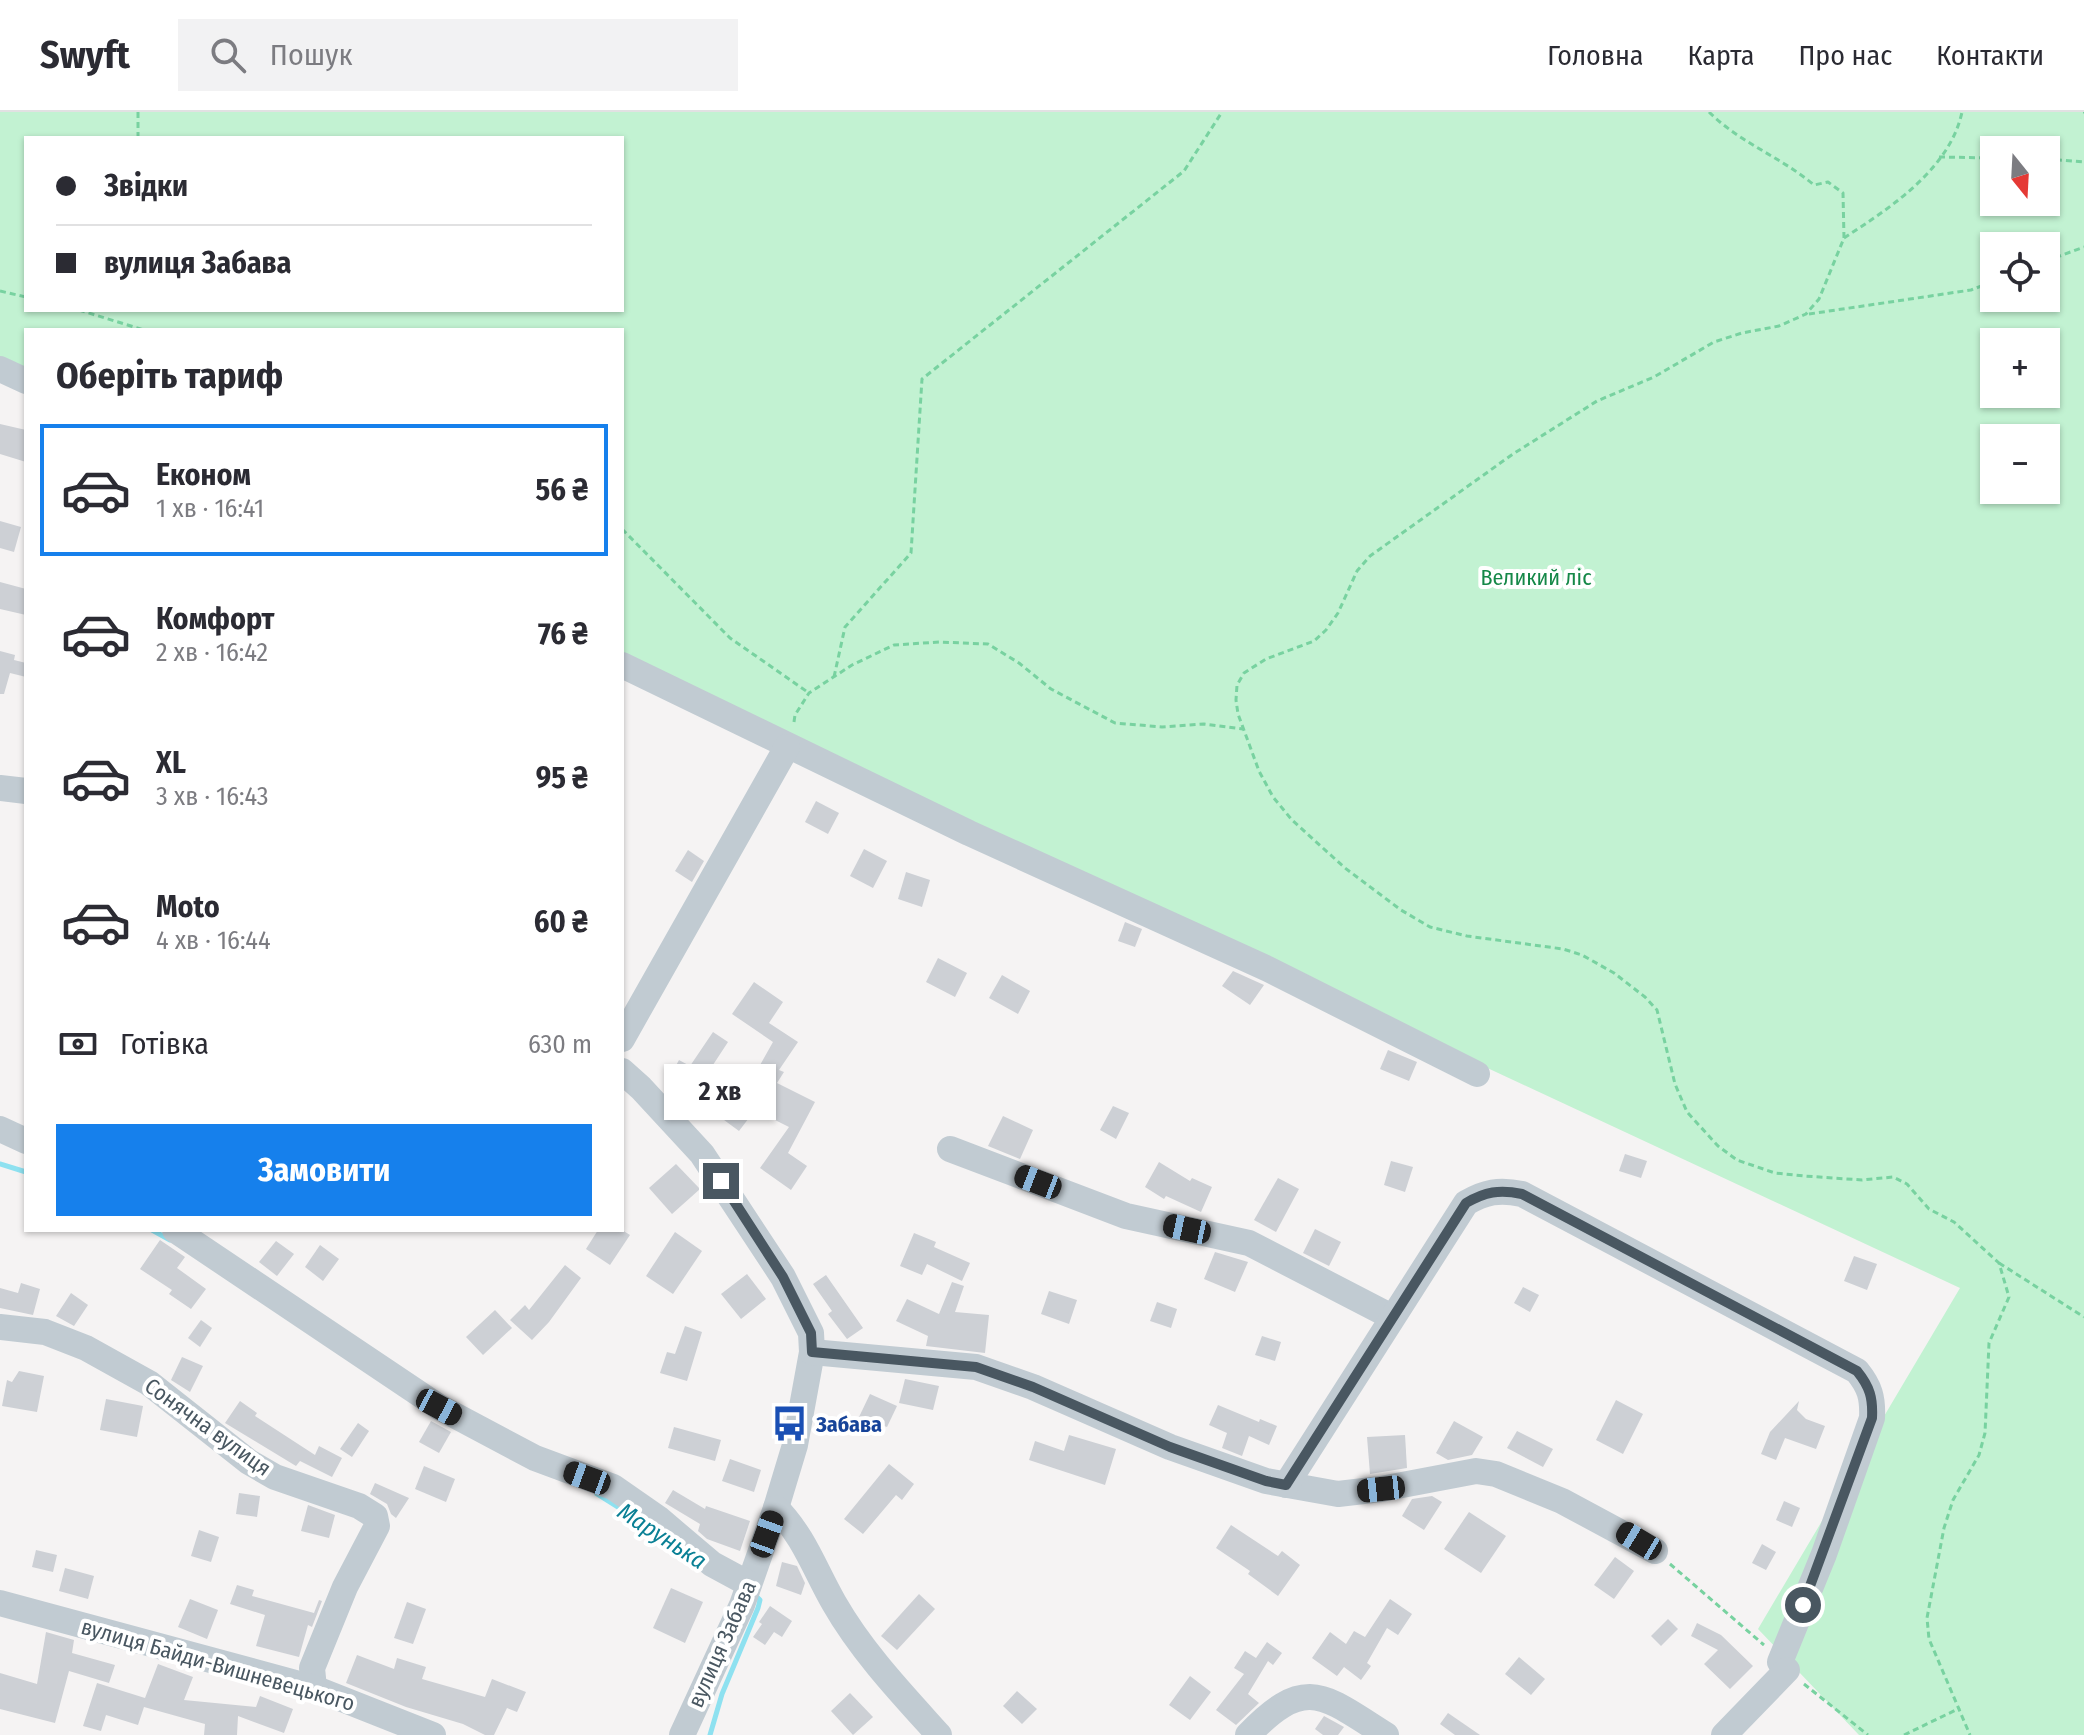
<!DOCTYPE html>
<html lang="uk">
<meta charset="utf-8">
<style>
:root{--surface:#fff;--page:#f2f2f3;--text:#2b2b33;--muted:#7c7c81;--line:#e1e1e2;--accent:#1680ec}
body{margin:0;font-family:"Fira Sans Condensed",sans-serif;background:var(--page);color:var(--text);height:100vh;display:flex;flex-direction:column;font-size:30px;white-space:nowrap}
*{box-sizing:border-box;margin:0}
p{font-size:26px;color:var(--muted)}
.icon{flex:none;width:44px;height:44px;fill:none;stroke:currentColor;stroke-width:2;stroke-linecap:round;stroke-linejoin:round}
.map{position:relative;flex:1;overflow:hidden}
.drawer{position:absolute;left:24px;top:216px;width:600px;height:904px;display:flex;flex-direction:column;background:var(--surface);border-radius:0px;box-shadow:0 2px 6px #0004}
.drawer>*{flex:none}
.top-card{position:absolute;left:24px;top:24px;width:600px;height:176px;border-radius:0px;box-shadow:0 2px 6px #0004;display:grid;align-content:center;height:176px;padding:0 32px;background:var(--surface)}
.needle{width:52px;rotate:162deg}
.controls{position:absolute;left:1980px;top:24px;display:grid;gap:16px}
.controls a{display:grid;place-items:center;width:80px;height:80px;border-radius:0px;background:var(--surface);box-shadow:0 2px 6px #0004;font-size:40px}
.end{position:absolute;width:36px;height:36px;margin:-18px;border:10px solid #495761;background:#fff;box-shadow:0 0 0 4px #fff}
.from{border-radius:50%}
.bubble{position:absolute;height:56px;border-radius:0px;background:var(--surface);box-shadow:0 2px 6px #0004;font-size:26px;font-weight:700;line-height:56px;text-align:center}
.car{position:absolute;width:24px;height:48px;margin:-24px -12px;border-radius:10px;box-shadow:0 0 6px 2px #0007;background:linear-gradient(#222 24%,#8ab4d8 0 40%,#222 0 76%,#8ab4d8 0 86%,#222 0)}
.top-card b{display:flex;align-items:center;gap:28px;height:76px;font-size:30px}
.top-card b+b{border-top:2px solid var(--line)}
.top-card i{width:20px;height:20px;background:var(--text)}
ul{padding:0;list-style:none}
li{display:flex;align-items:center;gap:24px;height:132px;margin:0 16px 12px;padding:0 16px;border:4px solid transparent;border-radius:0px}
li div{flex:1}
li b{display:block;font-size:30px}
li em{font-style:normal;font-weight:700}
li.active{border-color:var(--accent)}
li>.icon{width:72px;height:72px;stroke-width:1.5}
h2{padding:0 32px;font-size:36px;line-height:96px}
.pay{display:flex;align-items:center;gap:20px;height:88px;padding:0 32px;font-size:30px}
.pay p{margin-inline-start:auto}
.button{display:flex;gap:16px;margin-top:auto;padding:16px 32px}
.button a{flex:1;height:92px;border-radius:0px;background:var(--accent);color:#fff;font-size:32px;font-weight:700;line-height:92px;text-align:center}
header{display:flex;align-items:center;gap:48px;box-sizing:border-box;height:112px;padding:0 40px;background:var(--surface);border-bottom:2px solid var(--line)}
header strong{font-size:38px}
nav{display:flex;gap:44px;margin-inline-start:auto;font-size:28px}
.search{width:560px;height:72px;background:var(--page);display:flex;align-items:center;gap:20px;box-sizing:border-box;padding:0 28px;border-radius:0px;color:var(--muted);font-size:30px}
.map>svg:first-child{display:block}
.green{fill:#c2f2d2;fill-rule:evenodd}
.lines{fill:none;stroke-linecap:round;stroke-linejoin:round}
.stream{stroke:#8ee1f0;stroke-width:5}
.building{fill:#cdd0d5}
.path{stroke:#78d2a0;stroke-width:3;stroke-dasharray:6 4;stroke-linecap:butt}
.minor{stroke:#c1cbd2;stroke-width:26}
.route{stroke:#495761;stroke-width:10}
.labels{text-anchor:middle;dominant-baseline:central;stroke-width:8;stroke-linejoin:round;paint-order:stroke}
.park-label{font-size:22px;fill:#158848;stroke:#fff}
.transit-label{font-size:22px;font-weight:bold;fill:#164399;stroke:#fff;text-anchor:start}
.street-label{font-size:22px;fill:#495761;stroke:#fff}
.water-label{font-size:24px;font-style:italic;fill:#0a8095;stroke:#fff}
</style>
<header>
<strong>Swyft</strong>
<div class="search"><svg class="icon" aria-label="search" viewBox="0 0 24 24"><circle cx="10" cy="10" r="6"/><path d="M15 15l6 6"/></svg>Пошук</div>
<nav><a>Головна</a><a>Карта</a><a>Про нас</a><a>Контакти</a></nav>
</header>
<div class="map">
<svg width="2084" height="1623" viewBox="0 0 2084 1623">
<rect width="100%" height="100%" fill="#f5f3f3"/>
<!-- green -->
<path class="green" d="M0 0H2084V1623H1859L1758 1517 1960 1176 622 553V218H26V270L0 258ZM26 26H622V198H26ZM1994 38H2046V90H1994ZM1994 134H2046V186H1994ZM1994 230H2046V282H1994ZM1994 326H2046V378H1994Z"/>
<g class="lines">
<!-- stream -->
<g class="stream">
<polyline points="0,1052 26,1060"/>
<polyline points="152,1118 170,1128"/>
<polyline points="597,1382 632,1404"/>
<polyline points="710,1623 722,1582 758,1496 760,1488 755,1483"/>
</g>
</g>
<!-- building -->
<g class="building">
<polygon points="0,312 26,318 26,350 0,342"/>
<polygon points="0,409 21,415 14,440 0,436"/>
<polygon points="0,470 26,477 26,503 0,497"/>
<polygon points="0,539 15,543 14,548 26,551 26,565 10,561 4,582 0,582"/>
<polygon points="816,689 839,701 828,722 805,710"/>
<polygon points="864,737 887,749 873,776 850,764"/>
<polygon points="688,738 704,749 692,770 675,759"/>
<polygon points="906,760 930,768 922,795 898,787"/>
<polygon points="1125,810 1142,817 1135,835 1118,829"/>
<polygon points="938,846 967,861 955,885 926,870"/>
<polygon points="1233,859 1264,873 1250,893 1222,874"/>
<polygon points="1002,863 1030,879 1018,902 989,886"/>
<polygon points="754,870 783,890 769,911 798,930 779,958 784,960 777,971 815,990 788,1041 807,1054 791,1078 760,1056 789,1015 755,998 739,1019 705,994 707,992 667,970 679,948 690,954 713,920 728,930 709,959 743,983 773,930 732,902"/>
<polygon points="1388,938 1417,950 1409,969 1380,957"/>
<polygon points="1113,994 1129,1001 1116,1027 1100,1018"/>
<polygon points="1003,1004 1033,1018 1020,1047 988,1034"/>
<polygon points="1625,1042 1647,1049 1641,1066 1619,1059"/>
<polygon points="1391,1049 1413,1055 1405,1080 1384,1073"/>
<polygon points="1159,1050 1190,1069 1192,1066 1212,1075 1201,1100 1166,1084 1164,1087 1145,1075"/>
<polygon points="676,1052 700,1077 672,1102 649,1076"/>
<polygon points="1278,1066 1299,1077 1276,1120 1254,1108"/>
<polygon points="1315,1117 1341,1130 1329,1154 1303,1141"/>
<polygon points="598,1118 622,1118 630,1123 610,1153 586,1137"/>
<polygon points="675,1120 702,1139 673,1182 646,1164"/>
<polygon points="914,1121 936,1130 934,1135 970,1151 962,1169 927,1152 922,1163 900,1154"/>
<polygon points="160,1128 185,1145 177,1156 206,1177 191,1197 169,1182 172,1178 140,1157"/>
<polygon points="276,1129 294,1142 277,1164 259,1150"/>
<polygon points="320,1133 339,1147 323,1169 305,1155"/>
<polygon points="1215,1140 1248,1150 1235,1180 1204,1167"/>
<polygon points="1854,1144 1877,1152 1867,1178 1844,1169"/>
<polygon points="565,1153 581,1166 549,1210 532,1228 510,1208 525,1193 529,1198"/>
<polygon points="747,1162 766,1187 741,1207 721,1182"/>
<polygon points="826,1163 863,1216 847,1227 828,1202 832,1199 813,1172"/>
<polygon points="952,1170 964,1174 955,1200 989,1203 985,1241 926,1234 928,1224 896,1209 907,1187 939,1202"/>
<polygon points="21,1171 40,1177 33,1203 0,1196 0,1176 18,1181"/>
<polygon points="1523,1175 1539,1183 1530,1200 1514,1191"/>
<polygon points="1049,1179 1077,1188 1069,1212 1041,1202"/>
<polygon points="71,1181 88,1193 74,1214 56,1204"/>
<polygon points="1157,1190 1177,1197 1171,1216 1150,1209"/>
<polygon points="495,1198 512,1216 483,1243 466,1225"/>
<polygon points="201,1208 212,1216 200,1235 188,1226"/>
<polygon points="685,1214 702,1220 687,1269 660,1261 667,1240 675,1242"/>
<polygon points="1262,1224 1281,1230 1275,1249 1255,1243"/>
<polygon points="182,1245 203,1254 190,1280 171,1268"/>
<polygon points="19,1259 44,1264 37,1300 2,1294 7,1268 12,1270"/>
<polygon points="905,1267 939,1274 933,1298 899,1291"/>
<polygon points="870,1282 897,1294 887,1315 859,1305"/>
<polygon points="106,1287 143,1294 137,1325 100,1318"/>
<polygon points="1616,1288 1643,1302 1623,1342 1596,1328"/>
<polygon points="240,1289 257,1301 255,1304 315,1343 319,1334 342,1346 332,1365 300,1349 296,1354 225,1311"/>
<polygon points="1799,1289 1797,1298 1806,1307 1825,1314 1816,1337 1785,1326 1776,1348 1761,1342 1770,1320"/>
<polygon points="1218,1293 1259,1310 1260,1307 1277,1314 1269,1333 1249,1324 1242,1344 1222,1336 1227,1321 1209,1313"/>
<polygon points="431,1309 451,1320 439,1341 419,1330"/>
<polygon points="1454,1309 1483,1325 1472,1343 1448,1348 1436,1341"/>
<polygon points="358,1311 369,1319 352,1345 340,1337"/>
<polygon points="674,1315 721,1328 715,1349 668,1336"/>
<polygon points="1517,1319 1553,1337 1543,1355 1507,1336"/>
<polygon points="1069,1323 1116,1337 1105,1373 1029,1348 1035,1329 1064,1339"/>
<polygon points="1405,1323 1407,1356 1370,1362 1367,1325"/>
<polygon points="730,1347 761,1358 754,1380 722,1369"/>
<polygon points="889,1352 914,1372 902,1388 896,1383 863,1422 844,1407"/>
<polygon points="424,1354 455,1367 446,1390 415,1377"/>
<polygon points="375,1371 409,1386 396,1406 391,1402 387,1392 370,1382"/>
<polygon points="673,1378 705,1397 706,1394 750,1409 740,1439 707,1427 698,1419 700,1412 665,1391"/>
<polygon points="239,1381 260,1384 257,1405 236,1402"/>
<polygon points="1432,1384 1442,1390 1424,1418 1402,1404 1412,1387"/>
<polygon points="1784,1389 1800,1396 1792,1415 1776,1408"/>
<polygon points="308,1393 335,1403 329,1426 301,1419"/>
<polygon points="1469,1400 1506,1424 1481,1461 1444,1437"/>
<polygon points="1231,1413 1278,1444 1282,1439 1300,1453 1278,1484 1248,1462 1250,1459 1216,1436"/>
<polygon points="199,1418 219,1425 211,1450 191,1444"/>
<polygon points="1762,1432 1776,1440 1766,1458 1752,1451"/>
<polygon points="36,1438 57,1443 53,1460 32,1455"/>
<polygon points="1615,1445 1634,1459 1614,1487 1594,1473"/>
<polygon points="782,1450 797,1454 805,1471 801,1483 776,1474"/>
<polygon points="65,1456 94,1464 88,1487 59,1479"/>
<polygon points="237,1473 254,1478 252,1484 314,1501 319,1488 322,1489 312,1515 308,1513 299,1545 256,1534 265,1503 230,1492"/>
<polygon points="671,1476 703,1490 685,1531 653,1516"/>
<polygon points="919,1482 935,1497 897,1538 881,1524"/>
<polygon points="190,1487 218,1498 207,1527 178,1515"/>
<polygon points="1390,1487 1412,1502 1398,1523 1387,1516 1367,1551 1371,1554 1361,1568 1344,1555 1337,1564 1312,1546 1330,1520 1346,1532 1354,1519 1365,1525"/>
<polygon points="407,1490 426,1497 413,1532 394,1526"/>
<polygon points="770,1494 792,1509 782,1525 774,1520 765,1533 753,1525 762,1512 759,1510"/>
<polygon points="1668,1507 1678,1517 1661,1534 1651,1524"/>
<polygon points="1697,1511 1721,1523 1753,1554 1730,1577 1704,1552 1718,1538 1691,1524"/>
<polygon points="46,1520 74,1528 72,1541 115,1553 109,1571 69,1559 55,1611 0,1597 0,1561 37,1572"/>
<polygon points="1267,1530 1282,1541 1273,1553 1268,1549 1248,1582 1259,1591 1236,1613 1216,1598 1244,1562 1234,1556 1245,1539 1256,1546"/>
<polygon points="357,1543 394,1557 397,1546 426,1555 422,1567 485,1585 492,1567 526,1580 517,1600 507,1596 494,1623 485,1623 463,1612 406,1595 346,1571"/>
<polygon points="1519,1545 1545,1567 1531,1583 1505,1562"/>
<polygon points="158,1552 193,1565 184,1588 256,1595 260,1584 293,1597 284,1621 238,1604 237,1623 204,1623 205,1612 144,1595 138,1613 106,1603 101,1619 83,1614 97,1571 145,1586"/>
<polygon points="1190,1564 1211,1580 1190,1608 1169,1593"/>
<polygon points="1017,1579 1037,1597 1022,1612 1003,1594"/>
<polygon points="850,1581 873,1605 853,1623 831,1599"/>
<polygon points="1448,1601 1480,1623 1455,1623 1440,1612"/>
<polygon points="1324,1604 1344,1615 1338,1623 1323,1623 1315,1617"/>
</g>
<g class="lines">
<!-- path -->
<g class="path">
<path d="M1709 0C1740 31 1781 45 1814 73L1828 70 1843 81 1844 126 1819 187 1806 202 1779 214 1742 221 1714 230 1654 265 1597 289 1513 342 1370 444 1357 459 1338 501 1326 518 1314 529 1266 547 1244 561 1237 573 1236 588 1238 602 1259 659 1273 685 1292 708 1345 756 1401 798 1430 815 1467 824 1563 837 1582 843 1614 861 1645 885 1657 898 1675 972 1687 1000 1718 1034 1737 1048 1775 1061 1804 1064 1862 1068 1893 1065 1907 1072 1929 1097 1954 1110 1999 1151 2009 1185 1989 1231 1985 1321 1979 1343 1953 1388 1944 1416 1927 1506 1929 1527 1970 1623"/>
<polyline points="2083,0 2084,0"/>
<polyline points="138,26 138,0"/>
<polyline points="1939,45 1994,46"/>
<polyline points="2046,47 2084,50"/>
<path d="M1844 126C1890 96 1950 57 1962 0"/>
<polyline points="2046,149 2084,135"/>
<polyline points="0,179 26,185"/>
<polyline points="79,198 144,218"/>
<polyline points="1809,202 1971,178 1994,169"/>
<polyline points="622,417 730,526 809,581"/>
<polyline points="834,565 845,515 911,441 922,267 1184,59 1222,0"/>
<polyline points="794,610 795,603 809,581 852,553 894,533 939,530 988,532 1019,551 1051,577 1115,611 1162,615 1204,612 1243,617"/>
<polyline points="1999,1151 2084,1205"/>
<polyline points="1670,1452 1764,1533"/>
<polyline points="1804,1572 1868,1623"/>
<polyline points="1904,1623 1960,1596"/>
</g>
<!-- minor -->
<g class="minor">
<polyline points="0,257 26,269"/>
<polyline points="622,553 969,721 1268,857 1477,962"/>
<polyline points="0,676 26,679"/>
<polyline points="622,927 787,635"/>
<polyline points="622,959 641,976 702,1042 783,1165 811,1221 812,1240 795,1333 776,1396 742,1493 682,1623"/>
<polyline points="0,1017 26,1029"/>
<polyline points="950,1037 1126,1104 1249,1131 1392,1205"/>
<polyline points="175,1118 439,1295 535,1346 613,1375 659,1407 712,1452 749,1472"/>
<polyline points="0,1215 45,1220 86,1236 149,1271 249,1350 275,1365 359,1394 375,1404 377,1414 345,1475 312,1556 314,1576"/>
<polyline points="812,1240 976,1255 1033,1275 1170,1335 1266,1369 1338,1382 1381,1377 1476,1359 1496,1362 1562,1389 1655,1439"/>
<path d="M1286 1373 1466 1091C1485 1080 1499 1077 1522 1082L1857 1259C1870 1275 1873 1286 1872 1306L1824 1442 1780 1550"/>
<path d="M776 1396C804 1424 815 1458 834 1491 862 1540 902 1582 939 1623"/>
<polyline points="0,1491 314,1576 433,1623"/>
<path d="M1248 1623C1306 1562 1324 1584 1386 1623"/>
<polyline points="1724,1623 1787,1558"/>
</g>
</g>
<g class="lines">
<!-- route -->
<path class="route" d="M721 1069 783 1165 811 1221 812 1240 976 1255 1033 1275 1170 1335 1266 1369 1286 1373 1466 1091C1485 1080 1499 1077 1522 1082L1857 1259C1870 1275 1873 1286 1872 1306L1803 1493"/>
</g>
<!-- icons -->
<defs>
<symbol id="bus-bare" viewBox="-9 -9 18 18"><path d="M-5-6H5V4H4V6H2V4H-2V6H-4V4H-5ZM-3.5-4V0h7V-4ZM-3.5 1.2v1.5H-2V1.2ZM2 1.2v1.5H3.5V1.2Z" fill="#1a4fb4" stroke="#fff" stroke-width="2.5" paint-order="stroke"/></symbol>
</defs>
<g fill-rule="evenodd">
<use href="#bus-bare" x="764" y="1286" width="51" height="51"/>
</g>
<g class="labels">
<!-- park labels -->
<g class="park-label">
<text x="1536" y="465">Великий ліс</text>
</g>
<!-- transit labels -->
<g class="transit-label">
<text x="816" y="1312">Забава</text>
</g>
<!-- street labels -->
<g class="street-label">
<text transform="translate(208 1315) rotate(36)">Сонячна вулиця</text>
<text transform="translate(722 1532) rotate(-66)">вулиця Забава</text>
<text transform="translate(218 1553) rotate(16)">вулиця Байди-Вишневецького</text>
</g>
<!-- water labels -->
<g class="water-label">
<text transform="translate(662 1424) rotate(33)">Марунька</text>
</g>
</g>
</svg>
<div class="controls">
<a><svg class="needle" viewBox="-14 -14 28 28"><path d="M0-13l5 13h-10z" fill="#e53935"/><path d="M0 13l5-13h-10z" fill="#7c7c81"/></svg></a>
<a><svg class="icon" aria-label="locate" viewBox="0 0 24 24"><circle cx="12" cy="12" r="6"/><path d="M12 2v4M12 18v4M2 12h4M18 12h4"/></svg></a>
<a>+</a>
<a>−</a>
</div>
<i class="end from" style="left:1803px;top:1493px"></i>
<i class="end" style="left:721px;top:1069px"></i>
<div class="bubble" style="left:664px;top:952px;width:112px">2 хв</div>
<i class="car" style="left:1038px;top:1070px;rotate:291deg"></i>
<i class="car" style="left:1187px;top:1117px;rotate:282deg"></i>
<i class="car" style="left:439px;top:1295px;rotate:118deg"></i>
<i class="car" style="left:587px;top:1366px;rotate:290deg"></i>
<i class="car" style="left:1381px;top:1377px;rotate:264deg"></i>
<i class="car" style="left:767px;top:1422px;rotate:20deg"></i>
<i class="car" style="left:1639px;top:1429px;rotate:301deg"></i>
<div class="top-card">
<b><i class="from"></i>Звідки</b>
<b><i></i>вулиця Забава</b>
</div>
<section class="drawer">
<h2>Оберіть тариф</h2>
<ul>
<li class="active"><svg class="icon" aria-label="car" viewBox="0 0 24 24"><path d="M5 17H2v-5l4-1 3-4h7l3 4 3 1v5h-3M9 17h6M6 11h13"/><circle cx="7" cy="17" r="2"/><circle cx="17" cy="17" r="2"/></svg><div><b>Економ</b><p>1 хв · 16:41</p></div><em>56 ₴</em></li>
<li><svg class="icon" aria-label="car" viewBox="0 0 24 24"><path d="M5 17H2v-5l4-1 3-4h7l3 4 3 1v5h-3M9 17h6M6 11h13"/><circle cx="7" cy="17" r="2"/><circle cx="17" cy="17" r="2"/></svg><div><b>Комфорт</b><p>2 хв · 16:42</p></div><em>76 ₴</em></li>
<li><svg class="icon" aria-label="car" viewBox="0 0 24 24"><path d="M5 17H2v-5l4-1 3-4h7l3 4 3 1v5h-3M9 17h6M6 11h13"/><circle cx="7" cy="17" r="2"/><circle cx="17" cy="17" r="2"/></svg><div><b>XL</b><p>3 хв · 16:43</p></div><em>95 ₴</em></li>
<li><svg class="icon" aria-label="car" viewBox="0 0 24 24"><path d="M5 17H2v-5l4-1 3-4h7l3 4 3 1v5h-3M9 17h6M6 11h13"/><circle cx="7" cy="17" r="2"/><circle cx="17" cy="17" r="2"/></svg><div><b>Moto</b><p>4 хв · 16:44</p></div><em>60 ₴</em></li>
</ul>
<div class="pay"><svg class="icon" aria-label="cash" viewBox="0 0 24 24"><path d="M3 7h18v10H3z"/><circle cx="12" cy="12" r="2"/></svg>Готівка<p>630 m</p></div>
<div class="button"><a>Замовити</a></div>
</section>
</div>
